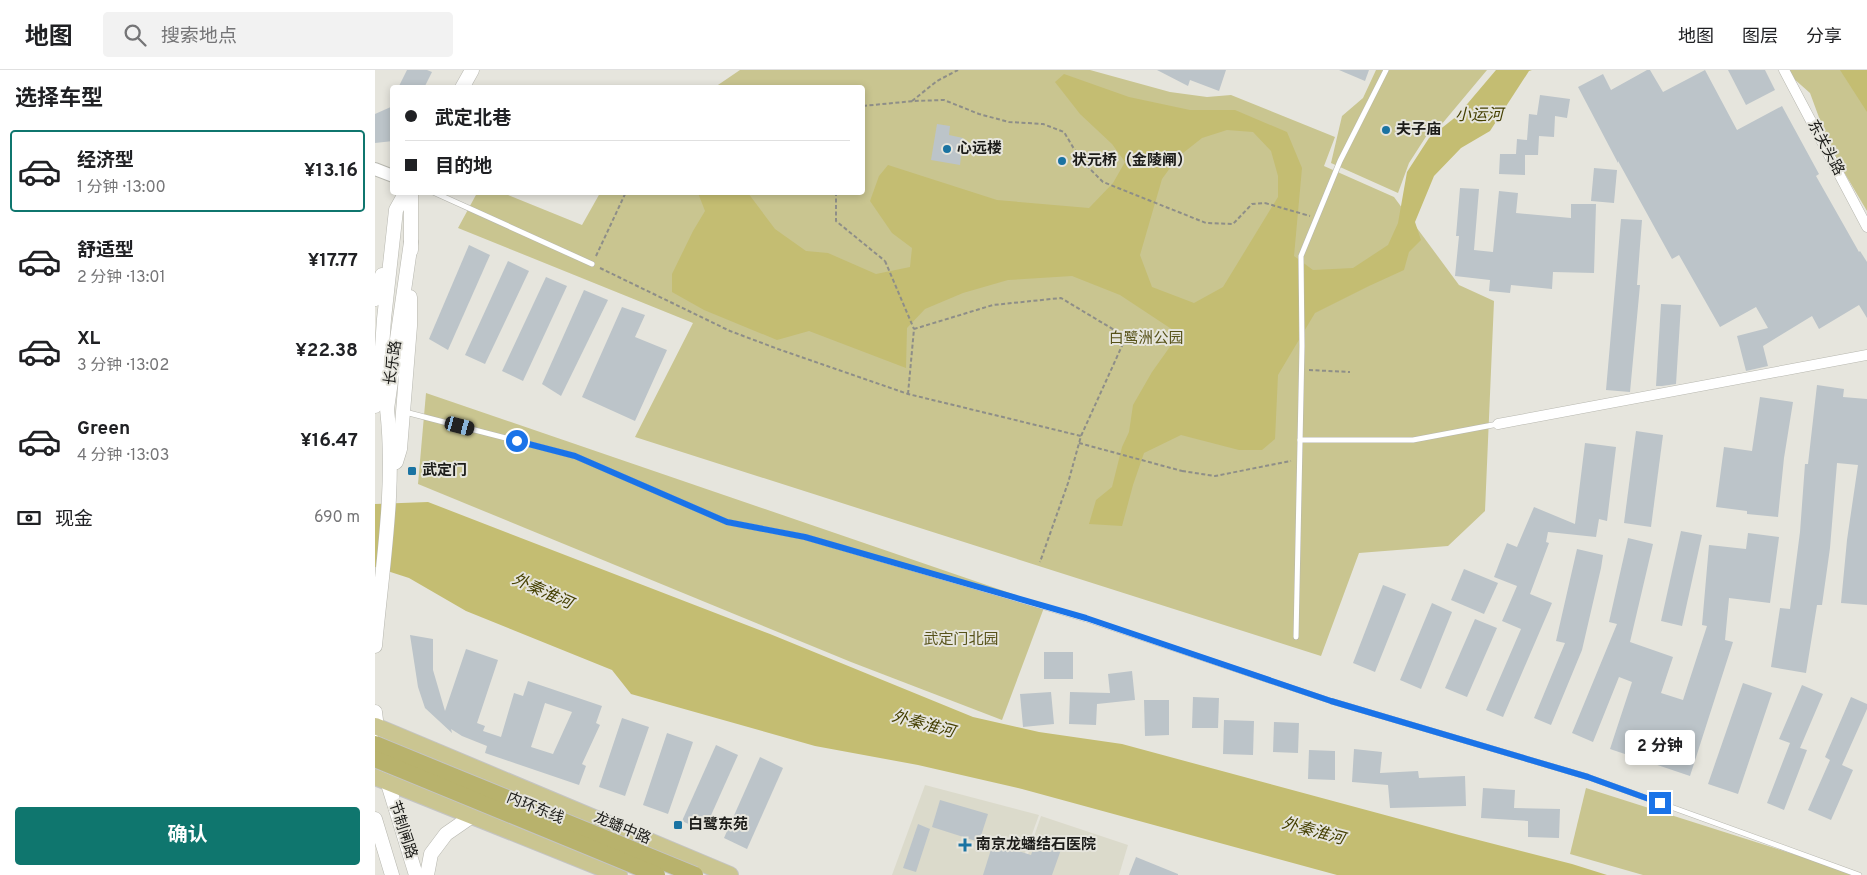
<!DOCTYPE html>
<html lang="zh">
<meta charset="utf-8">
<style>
:root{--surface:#fff;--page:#f2f2f2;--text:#202124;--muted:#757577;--line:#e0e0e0;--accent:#0f766e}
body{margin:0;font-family:Overpass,"Noto Sans SC",sans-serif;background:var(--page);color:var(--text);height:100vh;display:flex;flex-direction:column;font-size:19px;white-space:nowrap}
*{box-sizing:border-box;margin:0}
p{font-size:16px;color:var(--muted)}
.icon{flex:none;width:28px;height:28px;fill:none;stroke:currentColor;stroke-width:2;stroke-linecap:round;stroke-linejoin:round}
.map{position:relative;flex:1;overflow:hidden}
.details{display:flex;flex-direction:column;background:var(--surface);width:375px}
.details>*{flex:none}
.banner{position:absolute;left:15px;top:15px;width:475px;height:110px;border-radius:5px;box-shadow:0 2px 8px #0003;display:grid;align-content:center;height:110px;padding:0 15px;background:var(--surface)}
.end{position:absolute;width:22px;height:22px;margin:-11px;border:6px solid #1a73e8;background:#fff;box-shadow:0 0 0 2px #fff}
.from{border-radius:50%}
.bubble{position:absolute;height:35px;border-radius:5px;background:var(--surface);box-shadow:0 2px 8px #0003;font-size:16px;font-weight:700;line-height:35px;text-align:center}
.car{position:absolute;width:15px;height:30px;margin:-15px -8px;border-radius:6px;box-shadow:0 0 4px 1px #0007;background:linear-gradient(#222 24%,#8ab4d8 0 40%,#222 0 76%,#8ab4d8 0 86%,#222 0)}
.banner b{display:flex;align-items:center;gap:18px;height:48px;font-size:19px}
.banner b+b{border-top:1px solid var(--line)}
.banner i{width:12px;height:12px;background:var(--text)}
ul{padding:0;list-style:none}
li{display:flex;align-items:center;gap:15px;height:82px;margin:0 10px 8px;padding:0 5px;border:2px solid transparent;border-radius:5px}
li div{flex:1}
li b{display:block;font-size:19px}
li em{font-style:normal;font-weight:700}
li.on{border-color:var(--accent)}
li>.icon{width:45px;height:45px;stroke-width:1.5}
h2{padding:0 15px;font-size:22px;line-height:60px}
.pay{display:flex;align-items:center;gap:12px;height:55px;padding:0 15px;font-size:19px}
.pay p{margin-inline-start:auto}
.cta{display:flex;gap:10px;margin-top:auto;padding:10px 15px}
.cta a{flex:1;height:58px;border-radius:5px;background:var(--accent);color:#fff;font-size:20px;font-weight:700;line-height:58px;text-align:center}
header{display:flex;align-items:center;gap:30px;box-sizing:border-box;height:70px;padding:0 25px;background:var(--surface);border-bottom:1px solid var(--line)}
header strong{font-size:24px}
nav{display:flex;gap:28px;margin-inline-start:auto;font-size:18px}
.search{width:350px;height:45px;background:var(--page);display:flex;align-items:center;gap:12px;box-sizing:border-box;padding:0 18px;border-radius:5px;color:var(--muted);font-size:19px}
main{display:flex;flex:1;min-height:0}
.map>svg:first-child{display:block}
.built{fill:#dbdacb}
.green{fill:#c9c590}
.water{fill:#c4bd72;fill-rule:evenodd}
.building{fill:#bcc4c9;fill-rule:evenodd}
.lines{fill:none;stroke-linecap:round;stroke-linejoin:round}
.service-casing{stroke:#b7b7af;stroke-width:6}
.minor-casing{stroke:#b7b7af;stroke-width:11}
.tertiary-casing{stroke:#b7b7af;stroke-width:14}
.secondary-casing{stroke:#b7b7af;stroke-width:15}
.primary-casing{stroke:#c4c4c3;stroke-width:18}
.path{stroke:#8e8e88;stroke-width:2;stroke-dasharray:4 2.5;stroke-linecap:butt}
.service{stroke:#fff;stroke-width:5}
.minor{stroke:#fff;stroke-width:10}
.tertiary{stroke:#fff;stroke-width:12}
.secondary{stroke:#fff;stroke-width:14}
.primary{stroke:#cac591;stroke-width:16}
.trunk-bridge-casing{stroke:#c4c4c3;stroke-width:18;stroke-linecap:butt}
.path-bridge{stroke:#8e8e88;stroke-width:2;stroke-dasharray:4 2.5;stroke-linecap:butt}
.trunk-bridge{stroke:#b8b26c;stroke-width:16}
.route{stroke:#1a73e8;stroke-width:6}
.poi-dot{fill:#1a73a2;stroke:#e6e5dd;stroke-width:2}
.labels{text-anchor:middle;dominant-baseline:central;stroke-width:4;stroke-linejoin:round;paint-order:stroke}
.poi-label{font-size:15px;font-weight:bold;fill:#1c1c19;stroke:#e6e5dd;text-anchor:start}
.street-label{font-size:15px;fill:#1c1c19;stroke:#e6e5dd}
.park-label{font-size:15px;fill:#575219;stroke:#e6e5dd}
.water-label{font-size:16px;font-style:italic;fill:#443f00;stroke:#e6e5dd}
</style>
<header>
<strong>地图</strong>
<div class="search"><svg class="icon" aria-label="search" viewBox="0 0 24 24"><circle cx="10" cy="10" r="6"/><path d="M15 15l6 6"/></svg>搜索地点</div>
<nav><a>地图</a><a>图层</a><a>分享</a></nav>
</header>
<main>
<section class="details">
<h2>选择车型</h2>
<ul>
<li class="on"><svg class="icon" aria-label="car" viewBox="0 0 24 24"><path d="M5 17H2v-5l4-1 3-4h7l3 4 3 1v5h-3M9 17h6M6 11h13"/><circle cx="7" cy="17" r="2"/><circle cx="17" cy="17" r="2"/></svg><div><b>经济型</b><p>1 分钟 · 13:00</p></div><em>¥13.16</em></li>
<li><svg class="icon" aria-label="car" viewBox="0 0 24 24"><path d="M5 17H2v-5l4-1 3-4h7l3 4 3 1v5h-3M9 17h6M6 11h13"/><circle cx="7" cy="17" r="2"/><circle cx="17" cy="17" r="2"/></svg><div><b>舒适型</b><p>2 分钟 · 13:01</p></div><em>¥17.77</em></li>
<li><svg class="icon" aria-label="car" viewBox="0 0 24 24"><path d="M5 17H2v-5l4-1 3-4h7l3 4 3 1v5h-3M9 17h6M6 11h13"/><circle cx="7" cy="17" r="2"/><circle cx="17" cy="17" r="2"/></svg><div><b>XL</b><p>3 分钟 · 13:02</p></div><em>¥22.38</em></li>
<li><svg class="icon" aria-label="car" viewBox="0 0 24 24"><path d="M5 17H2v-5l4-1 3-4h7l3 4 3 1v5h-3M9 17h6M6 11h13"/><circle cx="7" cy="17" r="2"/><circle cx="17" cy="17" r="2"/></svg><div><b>Green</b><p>4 分钟 · 13:03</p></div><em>¥16.47</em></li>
</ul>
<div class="pay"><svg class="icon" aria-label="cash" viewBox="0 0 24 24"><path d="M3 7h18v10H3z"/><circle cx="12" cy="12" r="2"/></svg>现金<p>690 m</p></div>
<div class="cta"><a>确认</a></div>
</section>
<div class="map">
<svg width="1492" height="805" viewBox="0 0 1492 805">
<rect width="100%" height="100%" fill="#e6e5dd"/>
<!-- built -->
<g class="built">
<polygon points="550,715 664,745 642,805 517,805"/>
<polygon points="666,746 753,775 744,805 646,805"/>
</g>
<!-- green -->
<g class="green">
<polygon points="365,0 715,0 795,22 832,27 856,25 960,67 949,96 1019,127 1084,215 1119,231 1110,441 1073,476 984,483 946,586 260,367 318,253 83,158 102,123 128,123 207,155 225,123 488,122 488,18 340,17"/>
<polygon points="1001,0 1112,0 1066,55 1052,65 1034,93 1023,123 956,93 967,46 988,28"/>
<polygon points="1409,0 1492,0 1492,141 1456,80 1435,23"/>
<polygon points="51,323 670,535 627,650 476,592 43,414"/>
<polygon points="1211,718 1484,805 1268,805 1195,784"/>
</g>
<!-- water -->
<g class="water">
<path d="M1121 0H1157L1154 1 1115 61 1086 78 1059 106 1040 152 1046 170 1034 182 1029 200 994 216 940 243 903 305 900 369 887 380H864L806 365 769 383 758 415 747 456 714 454 721 430 737 417 747 377 754 362 758 335 777 302 804 264 745 225 697 206 633 210 588 223 550 239 532 258 531 298 434 261 402 270 329 240 297 222V204L318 161 330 141 323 123H373L400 159 431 181 453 183 501 204 535 197 537 178 517 163 495 131 504 106 513 95 622 130 714 138 738 113 750 92 737 74 705 44 680 12 689 4 754 27 815 40H860L912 62 927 98 919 186 938 200 978 198 1013 175 1023 153 1032 102 1054 68 1082 46ZM852 60 878 62 896 81 903 106V127L848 217 819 233 777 217 765 185 787 109 803 87 827 68Z"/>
<polygon points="1465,0 1492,0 1492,42"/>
<polygon points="53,432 395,564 598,647 664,662 747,674 1084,765 1197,794 1232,805 962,805 647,719 543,695 440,676 256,624 237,600 91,541 34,508 0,497 0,434"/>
</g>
<!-- building -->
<g class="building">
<polygon points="32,0 52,0 57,2 49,18 23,18"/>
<polygon points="782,0 851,0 844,21 815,10 813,16"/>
<polygon points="964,0 994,0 990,11"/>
<polygon points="1272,0 1275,0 1288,22 1330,0 1362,60 1407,36 1444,104 1441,106 1484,182 1485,181 1492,192 1492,248 1484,235 1444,259 1437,246 1388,276 1393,296 1371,301 1362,266 1393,258 1381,237 1345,257 1304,185 1297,189 1243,91 1243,93 1203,17 1228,4 1236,20"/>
<polygon points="1353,0 1390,0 1400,20 1371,35"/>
<polygon points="1165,25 1195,29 1192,48 1180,46 1179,67 1164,66 1163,85 1150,85 1150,105 1124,104 1125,84 1141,84 1142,69 1152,70 1154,44 1162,45"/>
<polygon points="18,36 18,71 0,73 0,44"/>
<polygon points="562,54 575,56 574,65 588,68 585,95 556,90"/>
<polygon points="1219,98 1242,100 1239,133 1216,131"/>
<polygon points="1085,118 1104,119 1099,180 1118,182 1124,121 1143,123 1141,143 1196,148 1196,134 1221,134 1219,203 1178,202 1177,219 1136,215 1135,223 1114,221 1115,210 1080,206 1084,166 1081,166"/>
<polygon points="1246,149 1267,150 1262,215 1265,215 1255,322 1231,320"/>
<polygon points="94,175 115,185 73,280 54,269"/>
<polygon points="133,191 154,201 110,294 90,285"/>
<polygon points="171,207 192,216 148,311 127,301"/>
<polygon points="209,220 233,230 186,326 167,314"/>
<polygon points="1286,234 1306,235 1301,314 1287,316 1281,316"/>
<polygon points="247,237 270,245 260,267 292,280 260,351 207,327"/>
<polygon points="1442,315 1469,319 1468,327 1492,329 1492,535 1466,533 1472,470 1483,395 1462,393 1455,478 1447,535 1442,535 1431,603 1396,597 1405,538 1415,539 1425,462 1430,394 1433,394"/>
<polygon points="1385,327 1418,332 1409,388 1403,447 1372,444 1372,441 1341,437 1349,377 1377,381"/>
<polygon points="1261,361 1288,365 1276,457 1249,453"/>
<polygon points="1210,373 1241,377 1232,451 1224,449 1221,467 1173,462 1171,472 1174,473 1155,524 1177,533 1128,647 1111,640 1146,559 1127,551 1142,516 1119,507 1132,473 1142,477 1159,437 1200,454"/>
<polygon points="1306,461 1327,465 1307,556 1286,551"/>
<polygon points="1373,463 1404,467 1395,533 1354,528 1350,570 1358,572 1315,706 1235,679 1257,612 1244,607 1218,672 1197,663 1242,554 1234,552 1253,468 1278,474 1255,572 1298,587 1286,623 1308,630 1332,556 1327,555 1334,475 1371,479"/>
<polygon points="1202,479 1228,485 1226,498 1207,580 1176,655 1159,648 1190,573 1181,571"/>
<polygon points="1089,499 1123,513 1109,544 1076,530"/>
<polygon points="1008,515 1031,524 1000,602 978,593"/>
<polygon points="1057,533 1077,542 1046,619 1025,610"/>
<polygon points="1100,549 1122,558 1092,627 1070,618"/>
<path d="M35 565 58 569V600L70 641 91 579 123 590 102 653 110 656 108 661 126 667 139 623 148 626 153 611 227 636 221 653 225 655 207 694 211 696 204 715 110 683 112 676 87 666 76 659 77 663 50 638 43 617ZM170 633 197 642 178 684 156 677Z"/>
<rect x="669" y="582" width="29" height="27"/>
<polygon points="757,601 760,630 722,634 721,655 694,654 695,622 735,623 733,604"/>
<polygon points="1368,613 1397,623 1363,724 1333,714"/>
<polygon points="1427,615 1448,624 1425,678 1432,680 1409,740 1392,733 1415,673 1404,669"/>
<polygon points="676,622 679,654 648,657 645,624"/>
<polygon points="818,627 844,628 843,658 817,658"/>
<polygon points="1476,627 1492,634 1492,639 1467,695 1478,700 1456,750 1433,740 1455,690 1450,687"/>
<polygon points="769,630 794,630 794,665 770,666"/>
<polygon points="247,648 274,657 250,726 224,717"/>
<polygon points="849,650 879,651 878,685 848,684"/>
<polygon points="899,652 924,653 923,683 898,682"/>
<polygon points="292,663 318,672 293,744 268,735"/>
<polygon points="341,675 363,685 329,761 307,751"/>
<polygon points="979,679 1007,682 1005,703 1043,701 1044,708 1090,706 1091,736 1015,738 1013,715 977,712"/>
<polygon points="934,680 960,681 960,710 933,709"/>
<polygon points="385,687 408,698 372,779 349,768"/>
<polygon points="1108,718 1140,720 1139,738 1185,739 1184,768 1153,767 1153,751 1106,748"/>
<polygon points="565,730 613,744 604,772 557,757"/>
<polygon points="543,754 555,759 541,802 528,798"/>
<polygon points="663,765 688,774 677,805 608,805 618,773 656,785"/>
<polygon points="761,787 803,804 803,805 754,805"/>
</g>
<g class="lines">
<defs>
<g id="service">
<polyline points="58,122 217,194"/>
<polyline points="30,342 200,386 352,452 430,467 711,549 956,631 1213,707 1484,805"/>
<polyline points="925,370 1038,370 1123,354"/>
<polyline points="921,567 927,276 926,186 965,91 1011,0"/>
</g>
<g id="minor">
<polyline points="1409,0 1492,157"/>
<polyline points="1123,354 1492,285"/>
</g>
<polyline id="tertiary" points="0,99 18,106"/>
<g id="secondary">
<polyline points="87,18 97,0"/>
<polyline points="36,180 36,122"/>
<polyline points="0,229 7,205"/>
<polyline points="0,336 5,305 9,249 21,140 31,122"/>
<polyline points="21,392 25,379 35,256 35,227"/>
<path d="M0 576C7 497 21 417 12 339L36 172"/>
<polyline points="0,642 3,666"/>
<polyline points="10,704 41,805"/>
<polyline points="0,749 17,805"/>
<polyline points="52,805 56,784 71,764 97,746"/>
</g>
<g id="primary">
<polyline points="0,656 355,805"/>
<polyline points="0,707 244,805"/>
</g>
</defs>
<!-- service casing -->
<use href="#service" class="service-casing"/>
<!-- minor casing -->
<use href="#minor" class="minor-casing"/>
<!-- tertiary casing -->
<use href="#tertiary" class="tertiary-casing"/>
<!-- secondary casing -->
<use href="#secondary" class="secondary-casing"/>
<!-- primary casing -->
<use href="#primary" class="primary-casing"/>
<!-- path -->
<g class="path">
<polyline points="537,31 562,11 583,0"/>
<polyline points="488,36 539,31 569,30 604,44 634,52 668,54 689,62 705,89 728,112 831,153 858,154 877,134 890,133"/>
<polyline points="461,122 461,151 510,191"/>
<polyline points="928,144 935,146"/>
<polyline points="221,186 251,122"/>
<polyline points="225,198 355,261 403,279 533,324 706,366"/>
<polyline points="934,300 975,302"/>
<polyline points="533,324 539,259 618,235 686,228 751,267 706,366 693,413 665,492"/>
<polyline points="704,373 807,401"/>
<polyline points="807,401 840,406 916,391"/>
</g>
<!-- service -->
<use href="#service" class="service"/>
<!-- minor -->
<use href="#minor" class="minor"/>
<!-- tertiary -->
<use href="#tertiary" class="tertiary"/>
<!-- secondary -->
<use href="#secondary" class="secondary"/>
<!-- primary -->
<use href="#primary" class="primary"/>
<defs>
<g id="trunk-bridge">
<polyline points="0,674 320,805"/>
<polyline points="0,689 282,805"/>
</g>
</defs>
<!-- trunk-bridge casing -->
<use href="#trunk-bridge" class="trunk-bridge-casing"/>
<!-- path-bridge -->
<g class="path-bridge">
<polyline points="890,133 928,144"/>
<polyline points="510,191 539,259"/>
</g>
<!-- trunk-bridge -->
<use href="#trunk-bridge" class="trunk-bridge"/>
</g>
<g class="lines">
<!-- route -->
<polyline class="route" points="142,371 200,386 352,452 430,467 711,548 956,631 1213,707 1285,733"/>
</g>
<!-- markers -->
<g class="poi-dot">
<circle cx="1011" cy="60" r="5"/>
<circle cx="572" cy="79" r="5"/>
<circle cx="687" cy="91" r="5"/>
<rect x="32" y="396" width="10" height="10" rx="2.5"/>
<rect x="298" y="750" width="10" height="10" rx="2.5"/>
<path d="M587.5 767.5h5v5h5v5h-5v5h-5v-5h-5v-5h5z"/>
</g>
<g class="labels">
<!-- poi labels -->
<g class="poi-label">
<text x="1021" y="60">夫子庙</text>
<text x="582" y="79">心远楼</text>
<text x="697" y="91">状元桥（金陵闸）</text>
<text x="47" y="401">武定门</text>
<text x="313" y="755">白鹭东苑</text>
<text x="601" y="775">南京龙蟠结石医院</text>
</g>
<!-- street labels -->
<g class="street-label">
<text transform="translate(1450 78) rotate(62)">东关头路</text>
<text transform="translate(19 293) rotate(-82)">长乐路</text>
<text transform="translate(160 739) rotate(22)">内环东线</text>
<text transform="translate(247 759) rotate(23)">龙蟠中路</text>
<text transform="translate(27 760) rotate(72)">节制闸路</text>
</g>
<!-- park labels -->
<g class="park-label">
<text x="771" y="269">白鹭洲公园</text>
<text x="586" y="570">武定门北园</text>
</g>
<!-- water labels -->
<g class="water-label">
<text x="1104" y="46">小运河</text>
<text transform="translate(167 522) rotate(24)">外秦淮河</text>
<text transform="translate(548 655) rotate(15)">外秦淮河</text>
<text transform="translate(938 762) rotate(15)">外秦淮河</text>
</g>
</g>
</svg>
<i class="end from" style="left:142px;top:371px"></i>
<i class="end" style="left:1285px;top:733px"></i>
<div class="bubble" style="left:1250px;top:660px;width:70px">2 分钟</div>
<i class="car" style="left:85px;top:356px;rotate:105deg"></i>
<div class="banner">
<b><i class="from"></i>武定北巷</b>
<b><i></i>目的地</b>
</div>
</div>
</main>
